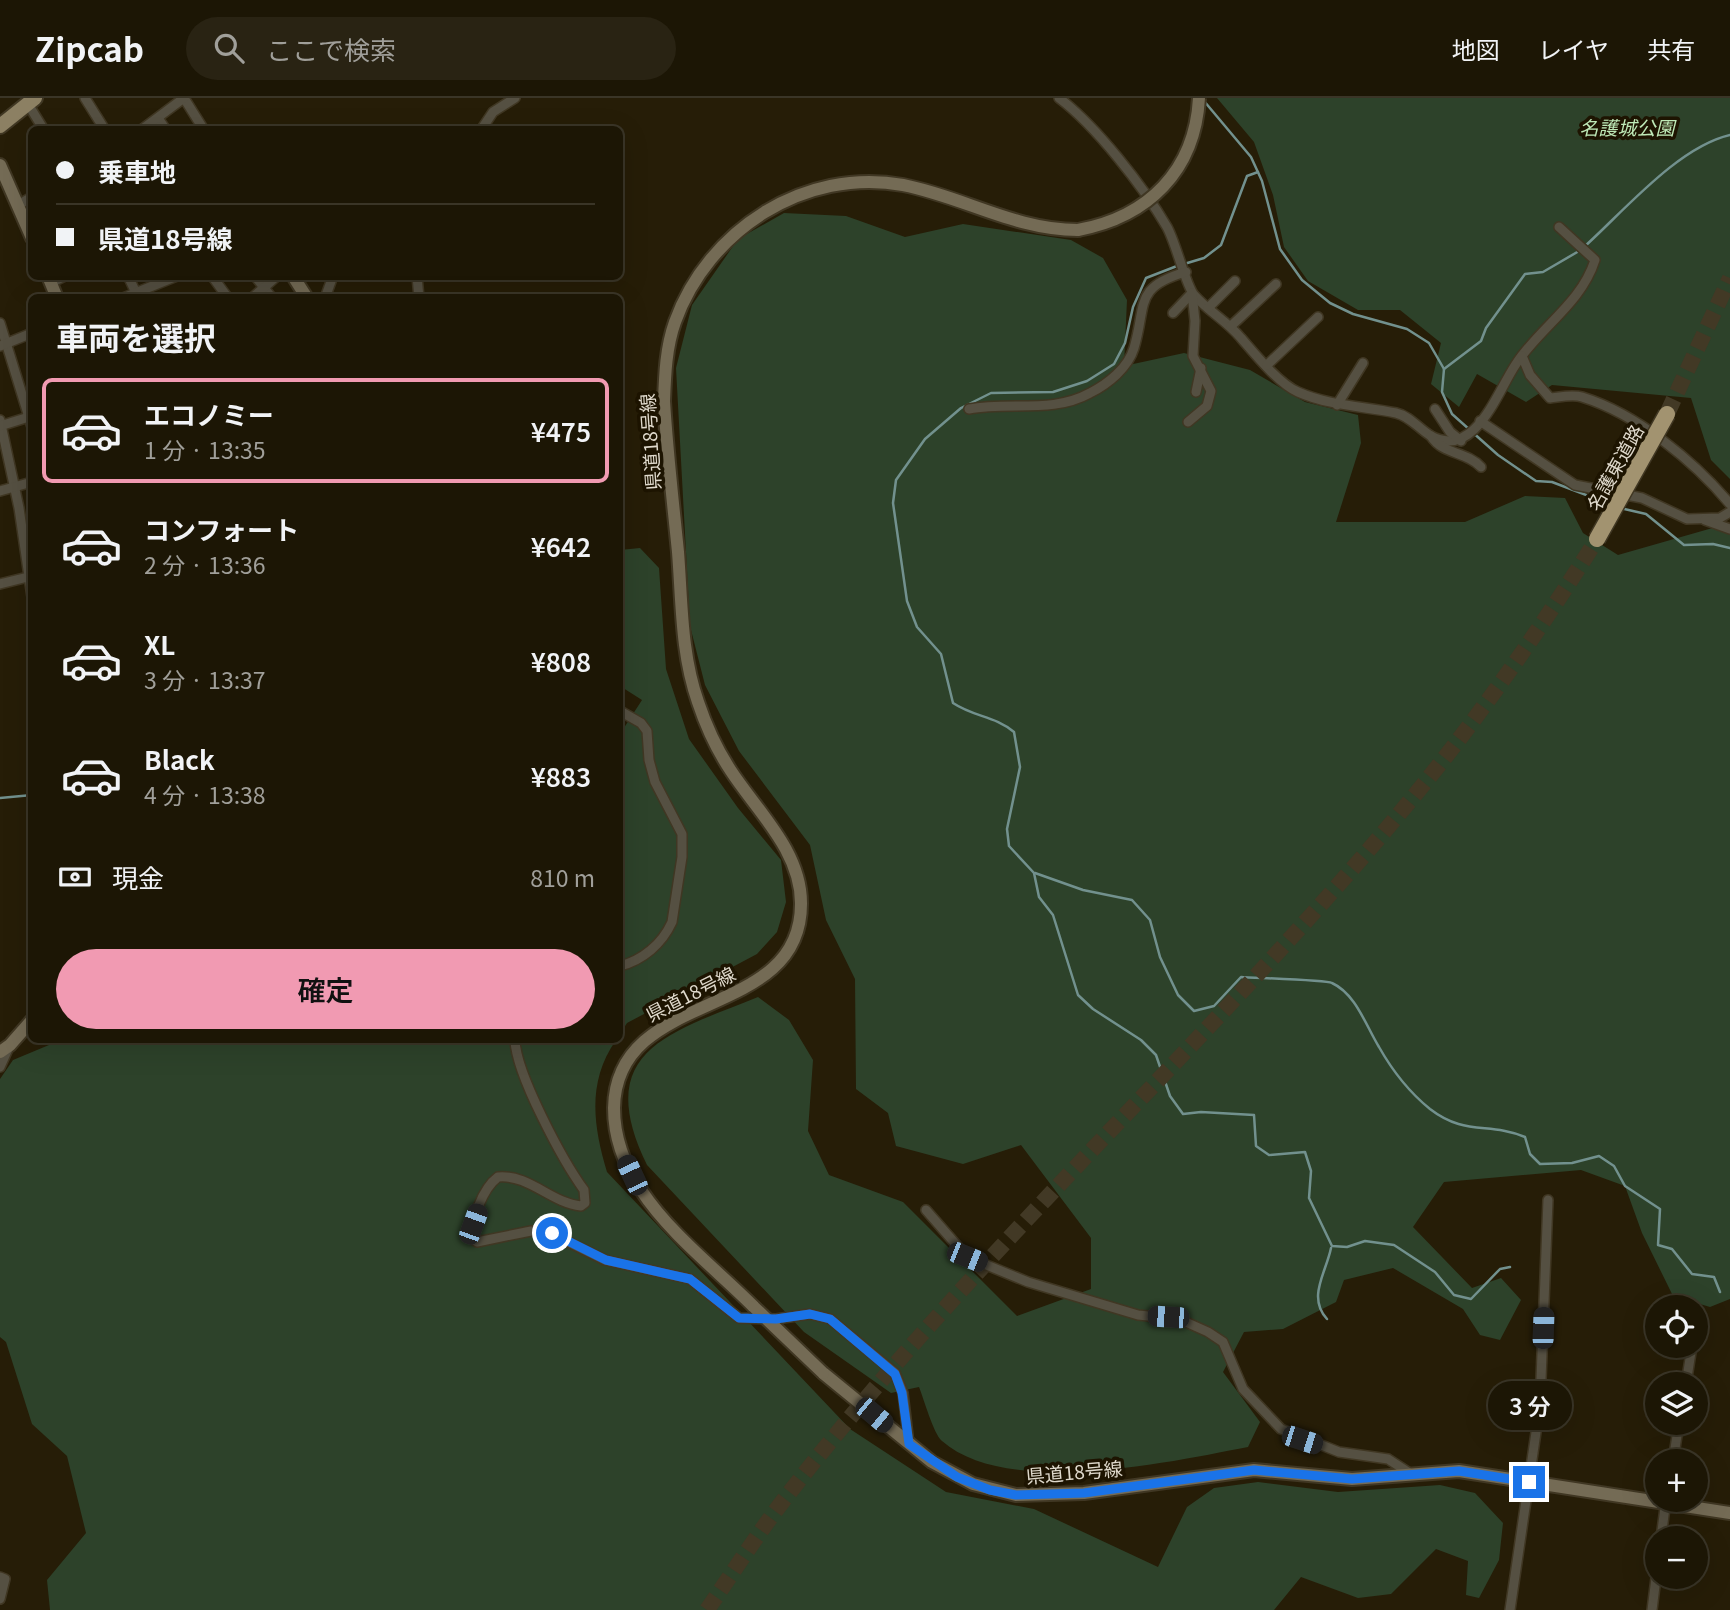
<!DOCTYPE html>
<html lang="ja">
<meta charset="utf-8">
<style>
:root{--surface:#1c1605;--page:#292313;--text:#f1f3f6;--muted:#a09f9a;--line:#3a3527;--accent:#f19ab2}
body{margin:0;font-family:Georgia,"Noto Sans JP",serif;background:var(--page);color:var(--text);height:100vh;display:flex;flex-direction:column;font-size:26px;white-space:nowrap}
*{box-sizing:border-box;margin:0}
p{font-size:23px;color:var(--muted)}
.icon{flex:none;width:38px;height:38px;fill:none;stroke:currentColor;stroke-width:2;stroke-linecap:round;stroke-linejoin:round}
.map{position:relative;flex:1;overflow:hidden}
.drawer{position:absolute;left:28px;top:196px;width:595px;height:749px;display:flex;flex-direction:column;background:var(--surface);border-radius:10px;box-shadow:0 7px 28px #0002,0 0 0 2px var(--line)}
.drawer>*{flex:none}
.guide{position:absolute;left:28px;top:28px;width:595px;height:154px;border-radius:10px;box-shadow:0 7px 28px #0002,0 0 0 2px var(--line);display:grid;align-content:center;height:154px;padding:0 28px;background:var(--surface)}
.controls{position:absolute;left:1645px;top:1197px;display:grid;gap:14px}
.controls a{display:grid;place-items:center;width:63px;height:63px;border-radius:50%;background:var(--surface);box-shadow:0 7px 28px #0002,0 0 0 2px var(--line);font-size:35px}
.end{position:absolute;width:32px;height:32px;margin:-16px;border:9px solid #1a73e8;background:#fff;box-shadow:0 0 0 4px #fff}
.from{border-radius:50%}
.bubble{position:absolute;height:49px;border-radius:24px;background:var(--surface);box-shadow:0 7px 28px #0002,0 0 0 2px var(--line);font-size:23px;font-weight:600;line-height:49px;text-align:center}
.car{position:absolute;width:21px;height:42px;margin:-21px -10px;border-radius:9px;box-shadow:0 0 5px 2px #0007;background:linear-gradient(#222 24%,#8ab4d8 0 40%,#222 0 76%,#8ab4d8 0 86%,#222 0)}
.guide b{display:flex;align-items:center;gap:24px;height:66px;font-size:26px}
.guide b+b{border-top:2px solid var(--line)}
.guide i{width:18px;height:18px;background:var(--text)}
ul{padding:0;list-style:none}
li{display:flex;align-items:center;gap:21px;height:105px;margin:0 14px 10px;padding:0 14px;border:4px solid transparent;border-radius:10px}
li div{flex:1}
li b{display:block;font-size:26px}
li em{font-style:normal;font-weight:600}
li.on{border-color:var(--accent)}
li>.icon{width:63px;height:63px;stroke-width:1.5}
h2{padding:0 28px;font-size:32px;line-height:84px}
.pay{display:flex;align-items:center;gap:18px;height:77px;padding:0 28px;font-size:26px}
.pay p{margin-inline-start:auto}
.button{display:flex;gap:14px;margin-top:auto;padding:14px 28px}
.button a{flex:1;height:80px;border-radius:42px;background:var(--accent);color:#111;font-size:28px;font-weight:600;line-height:80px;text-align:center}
header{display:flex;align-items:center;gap:42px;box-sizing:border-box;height:98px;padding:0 35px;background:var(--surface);border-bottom:2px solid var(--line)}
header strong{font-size:33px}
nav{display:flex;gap:38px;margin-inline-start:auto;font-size:24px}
.search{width:490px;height:63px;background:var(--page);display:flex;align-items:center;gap:18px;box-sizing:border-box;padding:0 24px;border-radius:38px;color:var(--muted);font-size:26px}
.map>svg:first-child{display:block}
.green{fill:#2d422a}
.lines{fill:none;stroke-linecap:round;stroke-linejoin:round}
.stream{stroke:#72918e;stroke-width:2.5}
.highway-tunnel{stroke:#423925;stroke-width:16;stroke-dasharray:16 8;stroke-linecap:butt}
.street-casing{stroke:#403723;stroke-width:12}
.secondary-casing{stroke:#403723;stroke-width:16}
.primary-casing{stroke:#403723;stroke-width:18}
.street{stroke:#555042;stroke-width:9}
.secondary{stroke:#746b55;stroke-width:12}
.primary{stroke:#8c8063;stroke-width:14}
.secondary-bridge-casing{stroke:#403723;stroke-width:16;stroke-linecap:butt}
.highway-bridge-casing{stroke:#403723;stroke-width:19;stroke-linecap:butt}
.secondary-bridge{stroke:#746b55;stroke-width:12}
.highway-bridge{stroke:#a29370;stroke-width:16}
.route{stroke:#1a73e8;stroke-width:9}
.labels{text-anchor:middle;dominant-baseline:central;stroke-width:7;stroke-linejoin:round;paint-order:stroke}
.park-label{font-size:19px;font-style:italic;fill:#bee9b7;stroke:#1d1401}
.street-label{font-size:19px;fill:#dfd9cc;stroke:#1d1401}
</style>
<header>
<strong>Zipcab</strong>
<div class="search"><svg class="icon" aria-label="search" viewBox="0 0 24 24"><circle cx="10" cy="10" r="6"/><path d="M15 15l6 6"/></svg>ここで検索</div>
<nav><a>地図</a><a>レイヤ</a><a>共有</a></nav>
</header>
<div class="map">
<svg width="1730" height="1512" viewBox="0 0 1730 1512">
<rect width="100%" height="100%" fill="#261d07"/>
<!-- green -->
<g class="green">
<polygon points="1217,0 1730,0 1730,381 1711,362 1691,300 1552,287 1526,304 1477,276 1459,309 1431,286 1441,245 1400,212 1358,212 1308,183 1284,149 1273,97 1254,44"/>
<path d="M784 115 846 118 905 139 963 126 1071 142 1103 160 1127 202 1124 268 1184 255 1250 272 1305 304 1358 317 1361 345 1336 424H1465L1525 398 1565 400 1583 435 1618 457 1730 425V1201L1710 1209 1673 1198 1642 1135 1625 1088 1581 1072 1444 1084 1413 1129 1472 1190 1501 1180 1521 1202 1500 1242 1480 1237 1463 1211 1393 1170 1344 1182 1336 1204 1283 1231 1244 1234 1223 1274 1260 1324 1248 1349C1170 1364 1007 1400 942 1343 933 1335 924 1301 919 1289L891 1295 804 1234 647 1067C591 952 670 935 758 899L789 922 813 962 808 1033 829 1077 903 1104 1017 1218 1091 1191V1140L1021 1047 963 1066 896 1048 888 1015 856 991 855 881 826 822 810 747 739 653 705 587 690 528 676 270 692 207 738 141Z"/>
<polygon points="640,450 659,470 666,571 689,641 738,710 781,762 786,804 777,834 757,856 627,925 620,936 620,636 642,602 620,588 620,452"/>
<path d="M61 942H616C587 984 593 1027 607 1074L850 1331 946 1394 1034 1411 1158 1469 1187 1409 1214 1390 1258 1384 1338 1394 1440 1387 1475 1395 1503 1425 1499 1462 1479 1500 1466 1497 1468 1463 1436 1451 1391 1496 1358 1500 1301 1479 1274 1512H50L47 1482 86 1435 67 1358 32 1326 6 1244 0 1239V981L13 962Z"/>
</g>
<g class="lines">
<!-- stream -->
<g class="stream">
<polyline points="1204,3 1251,59 1262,83 1280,151 1302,182 1330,205 1353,216 1407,231 1429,245 1444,271 1442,294 1452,316 1498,357 1536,383 1552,384 1610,406"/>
<path d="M1584 149C1624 113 1678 49 1730 37"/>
<polyline points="1184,166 1204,160 1221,147 1247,78 1258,74"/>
<path d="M1177 168 1146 180 1133 209 1125 245 1114 266 1087 283 1053 294 991 295 961 310 925 341 896 382 893 405 907 503 917 529 941 556 953 605C974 619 995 618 1014 634L1020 669 1007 731 1009 748 1034 775 1039 799 1053 817 1078 897 1093 911 1141 942 1156 957 1170 998 1183 1016 1201 1014 1254 1017 1256 1048 1269 1057 1305 1054 1311 1073 1309 1100 1332 1148 1347 1149 1365 1143 1394 1147 1435 1174 1454 1197 1471 1201 1500 1171 1510 1169"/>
<polyline points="1444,271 1481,243 1486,230 1525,176 1543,174 1579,153"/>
<polyline points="1620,410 1646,416 1684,447 1713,446 1730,450"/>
<polyline points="0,700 32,697"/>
<path d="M1035 775 1083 792 1132 802 1150 822 1160 859 1178 897 1194 913 1214 908 1241 879C1255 880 1326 882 1332 885 1356 896 1366 928 1379 949 1392 972 1409 994 1430 1011 1465 1038 1488 1024 1525 1039L1530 1056 1540 1066 1572 1065 1599 1058 1614 1068 1625 1088 1660 1111 1658 1147 1672 1151 1692 1176 1714 1179 1720 1194"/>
<path d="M1327 1221C1307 1199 1326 1175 1331 1150"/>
</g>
<!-- highway-tunnel -->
<g class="highway-tunnel">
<polyline points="1667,316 1730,180"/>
<path d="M707 1512C732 1476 756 1438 783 1403 979 1149 1221 935 1423 687 1487 608 1543 527 1597 441"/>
</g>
<defs>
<g id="street">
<polyline points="85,0 105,32"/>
<polyline points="184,0 204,32"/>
<path d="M1059 0C1096 28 1143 88 1167 129 1176 145 1186 188 1194 197 1208 213 1227 223 1241 240 1254 255 1279 286 1298 294 1330 308 1362 308 1396 315 1410 318 1419 331 1431 338 1475 362 1497 294 1516 266 1540 229 1581 206 1595 162L1559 129"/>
<polyline points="28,6 44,32"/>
<polyline points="158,20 166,32"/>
<polyline points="141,32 184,0"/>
<polyline points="481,32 493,14 515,0"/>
<polyline points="18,107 32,99"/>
<polyline points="128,178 138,199"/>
<polyline points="212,178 228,200"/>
<polyline points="255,178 272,200"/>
<polyline points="417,178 419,200"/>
<polyline points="51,185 65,178"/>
<polyline points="123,200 177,178"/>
<polyline points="252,200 277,178"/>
<polyline points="325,200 333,178"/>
<polyline points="1208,210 1235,183"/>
<polyline points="1173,215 1192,195"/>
<polyline points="0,225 32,329"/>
<polyline points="1231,228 1276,186"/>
<polyline points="0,248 32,235"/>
<path d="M1522 258 1530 277 1550 300C1560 299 1573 296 1582 299 1637 316 1694 363 1730 406"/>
<polyline points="1267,267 1318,219"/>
<polyline points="1196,294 1201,270"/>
<polyline points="1337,307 1363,265"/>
<path d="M969 311C1010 303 1052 316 1090 295 1108 286 1128 270 1134 250 1147 207 1133 189 1186 174"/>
<polyline points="1435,311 1450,334 1461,343"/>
<polyline points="0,322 19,410 32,499"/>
<polyline points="1480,323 1575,387 1642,400 1687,421 1720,420 1730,414"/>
<polyline points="1188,324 1207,308 1211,293 1193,258 1195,223 1192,195"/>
<polyline points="0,328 32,318"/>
<path d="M1431 338C1443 357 1466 353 1481 369"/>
<polyline points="0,393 32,384"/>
<polyline points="1705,422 1730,431"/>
<polyline points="0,486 32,478"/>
<path d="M620 613 641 625 647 633 649 662 655 684 682 736V759L672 824C662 846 643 862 620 868"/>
<path d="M515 942C516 976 563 1063 584 1092L585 1105 581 1108C551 1105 529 1076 498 1079 483 1090 470 1123 473 1141L477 1144 531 1133H546L605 1162 690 1181 739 1220 776 1221 810 1216 830 1221 895 1275 903 1295 909 1346"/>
<polyline points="0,969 9,949"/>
<polyline points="926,1112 967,1159 1028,1184 1138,1217 1179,1221 1208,1234 1223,1244 1243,1291 1281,1331 1339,1354 1388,1361 1411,1376"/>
<polyline points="1686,1286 1692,1248"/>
<polyline points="1673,1363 1679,1325"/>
<polyline points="1661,1440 1666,1402"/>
<polyline points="0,1479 5,1481 0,1501"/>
<polyline points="1510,1512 1540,1307 1548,1102"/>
<polyline points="1652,1512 1657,1472"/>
</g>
<g id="secondary">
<polyline points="0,67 32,140"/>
<polyline points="48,178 57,200"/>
<polyline points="293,178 307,200"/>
<polyline points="0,954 10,947 32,922"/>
<path d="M754 1209C717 1172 670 1136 641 1092 625 1068 614 1039 614 1010 616 888 802 925 801 805 801 753 757 713 731 673 717 652 706 628 698 604 681 556 682 505 678 454 673 404 667 353 664 303 665 276 666 249 675 224 708 132 805 69 903 87 964 99 1015 132 1078 132"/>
<polyline points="823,1275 932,1364 973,1386 1016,1397 1084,1395 1254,1372 1352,1381 1459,1373 1730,1415"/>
</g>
<polyline id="primary" points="0,28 35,0"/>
</defs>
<!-- street casing -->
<use href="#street" class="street-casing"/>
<!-- secondary casing -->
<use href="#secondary" class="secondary-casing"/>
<!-- primary casing -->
<use href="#primary" class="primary-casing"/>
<!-- street -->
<use href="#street" class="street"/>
<!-- secondary -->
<use href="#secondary" class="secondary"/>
<!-- primary -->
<use href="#primary" class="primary"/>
<defs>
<g id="secondary-bridge">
<path d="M1078 132C1148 119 1195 73 1199 0"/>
<polyline points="754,1209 823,1275"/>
</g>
<polyline id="highway-bridge" points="1597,441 1667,316"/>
</defs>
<!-- secondary-bridge casing -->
<use href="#secondary-bridge" class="secondary-bridge-casing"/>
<!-- highway-bridge casing -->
<use href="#highway-bridge" class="highway-bridge-casing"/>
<!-- secondary-bridge -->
<use href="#secondary-bridge" class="secondary-bridge"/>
<!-- highway-bridge -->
<use href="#highway-bridge" class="highway-bridge"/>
</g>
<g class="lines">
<!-- route -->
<polyline class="route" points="552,1135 606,1162 690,1181 739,1220 776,1221 810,1216 830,1221 895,1276 902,1295 909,1346 957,1379 990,1392 1016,1397 1084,1395 1254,1372 1352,1381 1459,1373 1529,1384"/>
</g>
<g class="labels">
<!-- park labels -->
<g class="park-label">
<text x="1627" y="28">名護城公園</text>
</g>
<!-- street labels -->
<g class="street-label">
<text transform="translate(649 344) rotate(-94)">県道18号線</text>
<text transform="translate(1614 369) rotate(-61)">名護東道路</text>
<text transform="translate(690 895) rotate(-27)">県道18号線</text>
<text transform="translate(1074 1373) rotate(-5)">県道18号線</text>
</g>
</g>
</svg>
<div class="controls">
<a><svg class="icon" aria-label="locate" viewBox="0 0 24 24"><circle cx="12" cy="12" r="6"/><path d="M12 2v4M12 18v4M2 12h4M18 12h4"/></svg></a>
<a><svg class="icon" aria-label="layers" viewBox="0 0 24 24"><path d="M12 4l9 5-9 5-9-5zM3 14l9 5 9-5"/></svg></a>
<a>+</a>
<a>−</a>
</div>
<i class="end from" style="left:552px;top:1135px"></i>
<i class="end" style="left:1529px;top:1384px"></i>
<div class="bubble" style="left:1488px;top:1283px;width:84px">3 分</div>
<i class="car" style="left:632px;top:1077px;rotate:335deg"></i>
<i class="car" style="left:473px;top:1126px;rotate:20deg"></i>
<i class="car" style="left:967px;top:1159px;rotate:112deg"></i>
<i class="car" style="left:1168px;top:1219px;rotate:274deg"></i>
<i class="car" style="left:1543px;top:1230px;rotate:2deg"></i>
<i class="car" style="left:874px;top:1317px;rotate:130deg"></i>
<i class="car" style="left:1302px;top:1342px;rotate:108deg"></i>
<div class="guide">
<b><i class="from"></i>乗車地</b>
<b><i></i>県道18号線</b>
</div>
<section class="drawer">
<h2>車両を選択</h2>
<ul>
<li class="on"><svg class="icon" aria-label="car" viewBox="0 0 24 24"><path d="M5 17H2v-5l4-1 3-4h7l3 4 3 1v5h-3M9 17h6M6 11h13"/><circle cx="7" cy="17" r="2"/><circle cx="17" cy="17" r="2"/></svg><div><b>エコノミー</b><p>1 分 · 13:35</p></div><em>¥475</em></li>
<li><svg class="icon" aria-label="car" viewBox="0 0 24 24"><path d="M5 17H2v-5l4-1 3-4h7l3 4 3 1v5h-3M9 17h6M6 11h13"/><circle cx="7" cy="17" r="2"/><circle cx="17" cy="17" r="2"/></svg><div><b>コンフォート</b><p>2 分 · 13:36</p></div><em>¥642</em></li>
<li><svg class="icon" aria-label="car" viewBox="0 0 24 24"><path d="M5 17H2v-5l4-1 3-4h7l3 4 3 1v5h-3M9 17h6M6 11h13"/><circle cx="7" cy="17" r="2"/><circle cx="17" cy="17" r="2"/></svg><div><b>XL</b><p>3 分 · 13:37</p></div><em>¥808</em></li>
<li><svg class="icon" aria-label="car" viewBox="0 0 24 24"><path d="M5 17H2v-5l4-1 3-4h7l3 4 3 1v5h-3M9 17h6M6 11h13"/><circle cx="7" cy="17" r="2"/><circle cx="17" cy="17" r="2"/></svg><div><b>Black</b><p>4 分 · 13:38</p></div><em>¥883</em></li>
</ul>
<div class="pay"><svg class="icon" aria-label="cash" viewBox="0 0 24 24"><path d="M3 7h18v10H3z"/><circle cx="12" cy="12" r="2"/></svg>現金<p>810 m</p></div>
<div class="button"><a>確定</a></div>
</section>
</div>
